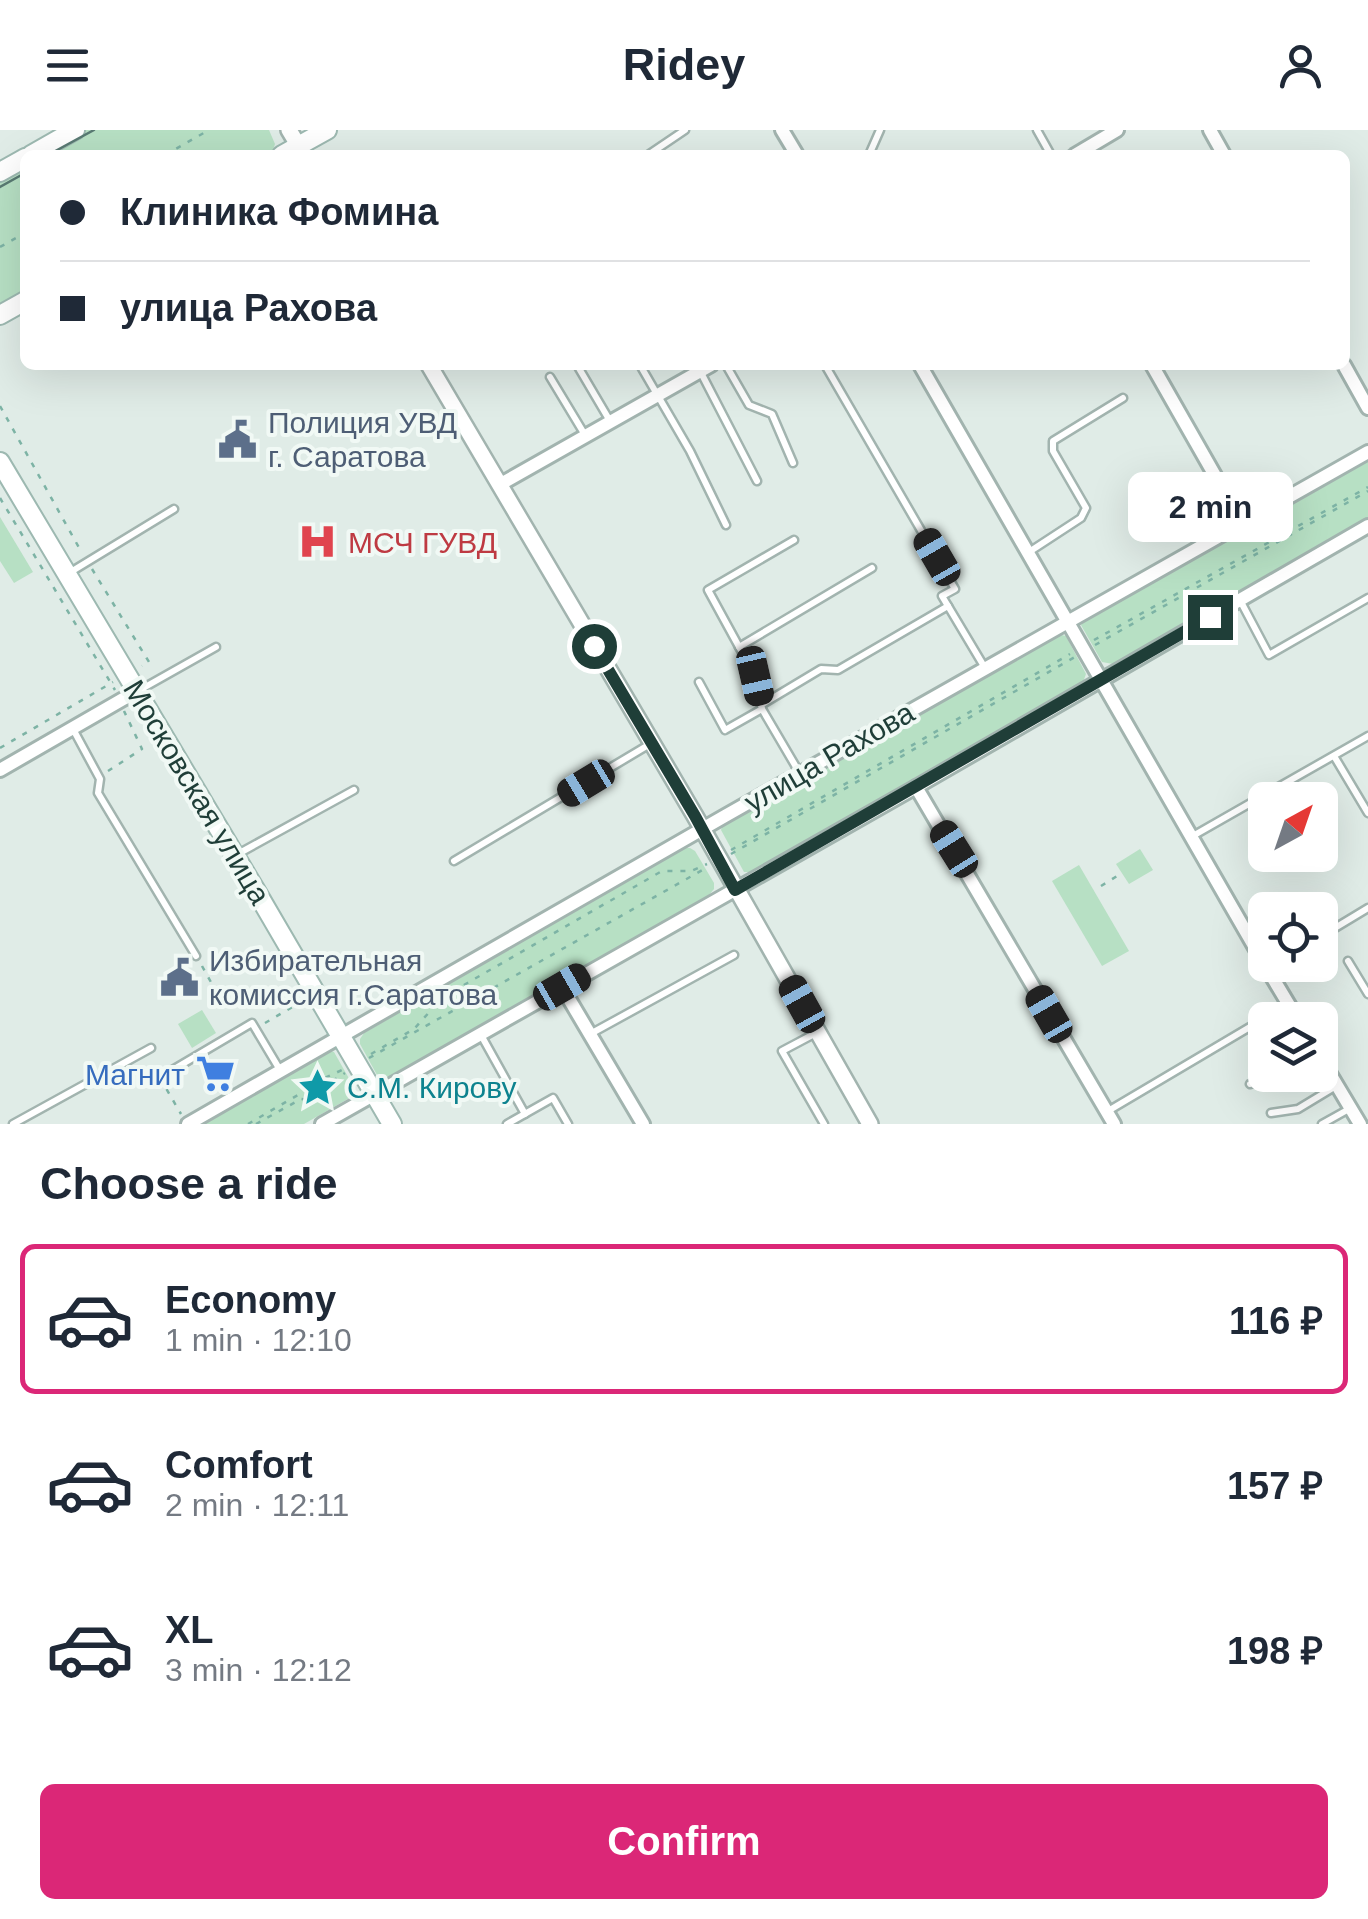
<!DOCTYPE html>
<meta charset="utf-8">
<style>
:root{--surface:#fff;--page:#f6f6f7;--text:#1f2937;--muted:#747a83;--line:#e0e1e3;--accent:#db2777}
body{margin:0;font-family:Arial,sans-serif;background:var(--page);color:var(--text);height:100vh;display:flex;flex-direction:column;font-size:38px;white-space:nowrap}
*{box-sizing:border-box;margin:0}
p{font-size:32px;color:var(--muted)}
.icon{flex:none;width:55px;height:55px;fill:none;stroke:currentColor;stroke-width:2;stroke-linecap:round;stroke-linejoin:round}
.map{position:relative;height:994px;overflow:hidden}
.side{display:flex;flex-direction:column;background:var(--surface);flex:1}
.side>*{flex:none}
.guide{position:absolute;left:20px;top:20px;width:1330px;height:220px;border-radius:15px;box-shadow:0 10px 40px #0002;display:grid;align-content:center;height:220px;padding:0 40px;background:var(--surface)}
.needle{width:65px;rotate:40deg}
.buttons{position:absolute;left:1248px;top:652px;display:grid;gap:20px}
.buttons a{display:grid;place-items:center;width:90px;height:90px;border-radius:15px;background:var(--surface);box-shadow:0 10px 40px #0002;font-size:50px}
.end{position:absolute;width:45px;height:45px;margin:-22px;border:12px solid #1f3e38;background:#fff;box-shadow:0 0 0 5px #fff}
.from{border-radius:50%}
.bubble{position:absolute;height:70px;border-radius:15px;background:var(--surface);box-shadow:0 10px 40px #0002;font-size:32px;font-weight:700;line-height:70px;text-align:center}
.car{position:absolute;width:30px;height:60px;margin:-30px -15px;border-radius:12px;box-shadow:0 0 8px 2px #0007;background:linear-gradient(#222 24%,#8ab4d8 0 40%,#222 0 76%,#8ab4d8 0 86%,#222 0)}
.guide b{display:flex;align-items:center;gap:35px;height:95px;font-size:38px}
.guide b+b{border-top:2px solid var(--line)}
.guide i{width:25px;height:25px;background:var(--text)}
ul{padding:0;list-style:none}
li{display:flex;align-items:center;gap:30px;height:150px;margin:0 20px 15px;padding:0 20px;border:5px solid transparent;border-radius:15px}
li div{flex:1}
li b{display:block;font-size:38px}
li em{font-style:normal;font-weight:700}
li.on{border-color:var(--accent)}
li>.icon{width:90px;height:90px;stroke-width:1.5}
h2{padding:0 40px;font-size:45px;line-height:120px}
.primary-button{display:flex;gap:20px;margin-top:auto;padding:20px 40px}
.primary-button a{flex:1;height:115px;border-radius:15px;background:var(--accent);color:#fff;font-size:40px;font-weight:700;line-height:115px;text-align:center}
header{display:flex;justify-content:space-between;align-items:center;height:130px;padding:0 40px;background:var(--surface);font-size:45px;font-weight:700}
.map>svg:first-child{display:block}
.green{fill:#b7e0c4}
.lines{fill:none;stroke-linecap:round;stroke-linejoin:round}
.service-casing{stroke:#a2b4af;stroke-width:11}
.minor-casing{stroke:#a2b4af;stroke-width:18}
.tertiary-casing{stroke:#a2b4af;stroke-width:20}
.secondary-casing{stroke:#9db9b1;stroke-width:22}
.path{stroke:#7db3a5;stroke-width:2.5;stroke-dasharray:5 8;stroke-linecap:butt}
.service{stroke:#fff;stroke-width:6}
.minor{stroke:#fff;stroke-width:12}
.tertiary{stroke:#fff;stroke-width:15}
.secondary{stroke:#fff;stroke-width:18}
.tram{stroke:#597a73;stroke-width:2.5}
.route{stroke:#1f3e38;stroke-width:12}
.labels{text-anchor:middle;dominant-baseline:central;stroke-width:8;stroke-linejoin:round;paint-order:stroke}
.service-label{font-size:30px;fill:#4e5e75;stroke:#f1f9f5;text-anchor:start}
.health-label{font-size:30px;fill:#be3a42;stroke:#f1f9f5;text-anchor:start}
.street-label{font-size:30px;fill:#1f3e38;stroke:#f1f9f5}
.shop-label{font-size:30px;fill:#366cbe;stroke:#f1f9f5;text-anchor:end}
.culture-label{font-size:30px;fill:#0d838f;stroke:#f1f9f5;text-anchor:start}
</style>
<header><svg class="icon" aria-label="menu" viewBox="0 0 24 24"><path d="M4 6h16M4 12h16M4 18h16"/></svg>Ridey<svg class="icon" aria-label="person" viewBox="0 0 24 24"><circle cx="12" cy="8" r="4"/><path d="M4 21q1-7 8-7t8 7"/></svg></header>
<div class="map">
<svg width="1368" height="994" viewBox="0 0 1368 994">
<rect width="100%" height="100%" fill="#e0ece7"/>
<!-- green -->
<g class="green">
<polygon points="86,0 269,0 275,14 273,20 264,25 40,25"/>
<polygon points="25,33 25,161 0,175 0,47"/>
<polygon points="1368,327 1368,387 1113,534 1102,532 1081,495 1085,489"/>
<polygon points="0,387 33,442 14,453 0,431"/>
<polygon points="1057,504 1066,506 1086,544 1082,555 755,742 744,742 721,700 723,694"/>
<polygon points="684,718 690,718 695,721 714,753 714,759 709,765 392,946 382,947 377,945 360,914 360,909 364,903"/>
<polygon points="1140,719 1153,740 1129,754 1116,734"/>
<polygon points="1079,735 1129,821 1102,836 1052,751"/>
<polygon points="202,880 216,903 192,918 178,894"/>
<polygon points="327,920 334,922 355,959 356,963 353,966 304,994 200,994"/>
</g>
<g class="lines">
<defs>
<g id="service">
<polyline points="1037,0 1051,25"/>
<polyline points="648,25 685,0"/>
<polyline points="869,25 880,0"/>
<polyline points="577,235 610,291"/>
<polyline points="640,235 690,321 726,395"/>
<polyline points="697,235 757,351"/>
<polyline points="726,235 749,275 772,284 793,333"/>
<polyline points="825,235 955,459 942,466 985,538"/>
<polyline points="550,247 585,305"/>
<polyline points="794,410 708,460 755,546 762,579 799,642"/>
<polyline points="1029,422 1081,388 1086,378 1053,321 1053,311 1123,268"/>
<polyline points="69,443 174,379"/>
<polyline points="1241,472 1269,525 1368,468"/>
<polyline points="739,517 872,438"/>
<polyline points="699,552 725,600 762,579"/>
<polyline points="138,561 216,517"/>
<polyline points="761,575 821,539 838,540 948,476"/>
<polyline points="73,599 100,649 98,663 196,826"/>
<polyline points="1334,626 1368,683"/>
<polyline points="1191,707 1368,606"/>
<polyline points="236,725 354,660"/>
<polyline points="454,731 650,614"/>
<polyline points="1320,807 1368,778"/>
<polyline points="1348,831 1368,864"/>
<polyline points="592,903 734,825"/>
<polyline points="816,903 782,921 824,994"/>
<polyline points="481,905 525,984"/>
<polyline points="169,942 252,893 280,940"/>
<path d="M1250 954C1264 949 1277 951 1290 945"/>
<polyline points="1108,981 1260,891 1291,878"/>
<polyline points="1271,983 1298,979 1336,956"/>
<polyline points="13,994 151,918"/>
<polyline points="507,994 553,968 568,994"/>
<polyline points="1322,994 1349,979"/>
</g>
<g id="minor">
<polyline points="782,0 797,25"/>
<polyline points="1210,0 1224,25"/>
<polyline points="1075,25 1117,0"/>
<polyline points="920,235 1265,835"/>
<polyline points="1152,235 1242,393"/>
<polyline points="1344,235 1368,278"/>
<polyline points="499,355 711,235"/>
<polyline points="0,640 137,561"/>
<polyline points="916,657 1114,994"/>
<polyline points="1265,835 1298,890"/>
<polyline points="562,857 643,994"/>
<polyline points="1320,927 1360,994"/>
<polyline points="188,994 725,686 1368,322"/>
<polyline points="322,994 916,657 1368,396"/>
</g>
<g id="tertiary">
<polyline points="289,0 304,25"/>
<polyline points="429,235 695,686 870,994"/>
</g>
<g id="secondary">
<polyline points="31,25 75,0"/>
<polyline points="282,25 327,0"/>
<polyline points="0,42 25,28"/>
<polyline points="0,185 25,171"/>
<polyline points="0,332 256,761 392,994"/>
</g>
</defs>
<!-- service casing -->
<use href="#service" class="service-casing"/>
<!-- minor casing -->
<use href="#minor" class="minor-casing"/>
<!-- tertiary casing -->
<use href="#tertiary" class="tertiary-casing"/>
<!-- secondary casing -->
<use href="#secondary" class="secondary-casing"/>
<!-- path -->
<g class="path">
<polyline points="165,25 209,0"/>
<polyline points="0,117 25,103"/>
<polyline points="0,276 82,423"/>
<polyline points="0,368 115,560"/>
<polyline points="92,439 149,532 142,536"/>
<polyline points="1094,510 1368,357"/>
<polyline points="1095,515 1368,361"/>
<polyline points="0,618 113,552"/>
<polyline points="108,641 142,619 124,581"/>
<polyline points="731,720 1070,524"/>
<polyline points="731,724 1075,527"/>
<polyline points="1101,756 1122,743"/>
<polyline points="202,836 212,854"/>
<polyline points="265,893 294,876"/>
<polyline points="371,924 414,899 443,867 662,741 691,741 707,734"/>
<polyline points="369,928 706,738"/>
<polyline points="160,948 181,984"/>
<polyline points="248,994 298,965 303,958 342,940"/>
<polyline points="256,994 301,969 310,970 328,959 331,952 345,943"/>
</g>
<!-- service -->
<use href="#service" class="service"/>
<!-- minor -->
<use href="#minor" class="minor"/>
<!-- tertiary -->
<use href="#tertiary" class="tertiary"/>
<!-- secondary -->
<use href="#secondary" class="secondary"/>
<!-- tram -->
<g class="tram">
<polyline points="48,25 94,0"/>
<polyline points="0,57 25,43"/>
</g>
</g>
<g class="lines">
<!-- route -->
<polyline class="route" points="594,516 695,686 735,760 1210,487"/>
</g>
<!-- icons -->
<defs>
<symbol id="civic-bare" viewBox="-9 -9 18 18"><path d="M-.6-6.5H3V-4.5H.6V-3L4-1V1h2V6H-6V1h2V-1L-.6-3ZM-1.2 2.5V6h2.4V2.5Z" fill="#5c6f8a" stroke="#f1f9f5" stroke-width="2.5" paint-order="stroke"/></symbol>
<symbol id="hospital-bare" viewBox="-9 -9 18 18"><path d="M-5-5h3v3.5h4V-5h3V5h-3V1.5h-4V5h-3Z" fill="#e0444e" stroke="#f1f9f5" stroke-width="2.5" paint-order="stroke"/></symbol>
<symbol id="supermarket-bare" viewBox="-9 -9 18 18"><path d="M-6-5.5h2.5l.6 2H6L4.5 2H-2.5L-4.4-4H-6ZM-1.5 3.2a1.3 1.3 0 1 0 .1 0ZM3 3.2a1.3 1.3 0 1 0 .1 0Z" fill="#3f7fe0" stroke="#f1f9f5" stroke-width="2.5" paint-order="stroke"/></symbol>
<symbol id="sight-bare" viewBox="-9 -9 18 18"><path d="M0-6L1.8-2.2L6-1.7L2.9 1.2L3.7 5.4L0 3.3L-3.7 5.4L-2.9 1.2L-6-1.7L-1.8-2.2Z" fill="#0f9aa8" stroke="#f1f9f5" stroke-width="2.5" paint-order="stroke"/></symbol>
</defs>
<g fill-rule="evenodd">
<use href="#civic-bare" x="210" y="282" width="55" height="55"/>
<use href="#hospital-bare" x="290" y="384" width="55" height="55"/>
<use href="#civic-bare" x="152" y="820" width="55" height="55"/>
<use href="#supermarket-bare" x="188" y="916" width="55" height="55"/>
<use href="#sight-bare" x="290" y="930" width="55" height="55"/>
</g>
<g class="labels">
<!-- service labels -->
<g class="service-label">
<text x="268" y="292">Полиция УВД<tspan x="268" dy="34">г. Саратова</tspan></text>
<text x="209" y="830">Избирательная<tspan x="209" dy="34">комиссия г.Саратова</tspan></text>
</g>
<!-- health labels -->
<g class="health-label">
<text x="348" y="412">МСЧ ГУВД</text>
</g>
<!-- street labels -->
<g class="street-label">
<text transform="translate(829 627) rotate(-30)">улица Рахова</text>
<text transform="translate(197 662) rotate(59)">Московская улица</text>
</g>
<!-- shop labels -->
<g class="shop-label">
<text x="185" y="944">Магнит</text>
</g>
<!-- culture labels -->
<g class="culture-label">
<text x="347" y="957">С.М. Кирову</text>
</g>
</g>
</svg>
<div class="buttons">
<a><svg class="needle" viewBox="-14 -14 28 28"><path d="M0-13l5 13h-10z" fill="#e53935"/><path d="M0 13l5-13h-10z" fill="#747a83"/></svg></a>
<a><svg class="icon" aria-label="locate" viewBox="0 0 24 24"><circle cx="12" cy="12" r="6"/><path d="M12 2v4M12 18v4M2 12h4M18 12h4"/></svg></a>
<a><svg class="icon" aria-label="layers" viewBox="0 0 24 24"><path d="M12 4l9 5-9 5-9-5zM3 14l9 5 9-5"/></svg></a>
</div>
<i class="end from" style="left:594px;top:516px"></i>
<i class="end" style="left:1210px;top:487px"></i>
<div class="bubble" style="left:1128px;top:342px;width:165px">2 min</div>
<i class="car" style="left:937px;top:427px;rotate:330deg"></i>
<i class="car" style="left:755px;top:546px;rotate:167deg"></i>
<i class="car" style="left:586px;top:653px;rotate:239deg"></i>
<i class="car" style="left:954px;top:719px;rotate:328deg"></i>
<i class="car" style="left:562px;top:857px;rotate:60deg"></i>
<i class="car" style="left:802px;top:874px;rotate:331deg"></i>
<i class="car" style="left:1049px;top:884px;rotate:330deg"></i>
<div class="guide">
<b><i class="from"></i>Клиника Фомина</b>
<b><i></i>улица Рахова</b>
</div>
</div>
<section class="side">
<h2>Choose a ride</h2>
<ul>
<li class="on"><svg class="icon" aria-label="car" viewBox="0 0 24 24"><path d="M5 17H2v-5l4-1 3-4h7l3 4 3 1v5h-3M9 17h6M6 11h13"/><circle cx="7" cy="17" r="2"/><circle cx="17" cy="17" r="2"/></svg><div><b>Economy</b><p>1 min · 12:10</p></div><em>116 ₽</em></li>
<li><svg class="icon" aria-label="car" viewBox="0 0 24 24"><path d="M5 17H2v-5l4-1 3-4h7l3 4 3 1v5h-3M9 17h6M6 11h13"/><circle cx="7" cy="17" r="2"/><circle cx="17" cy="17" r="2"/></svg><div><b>Comfort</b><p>2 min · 12:11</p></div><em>157 ₽</em></li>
<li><svg class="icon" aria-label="car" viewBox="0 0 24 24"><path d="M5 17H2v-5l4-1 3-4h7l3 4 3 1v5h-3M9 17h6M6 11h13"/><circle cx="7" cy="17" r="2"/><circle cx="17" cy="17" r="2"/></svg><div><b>XL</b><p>3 min · 12:12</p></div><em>198 ₽</em></li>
</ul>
<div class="primary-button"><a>Confirm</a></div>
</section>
